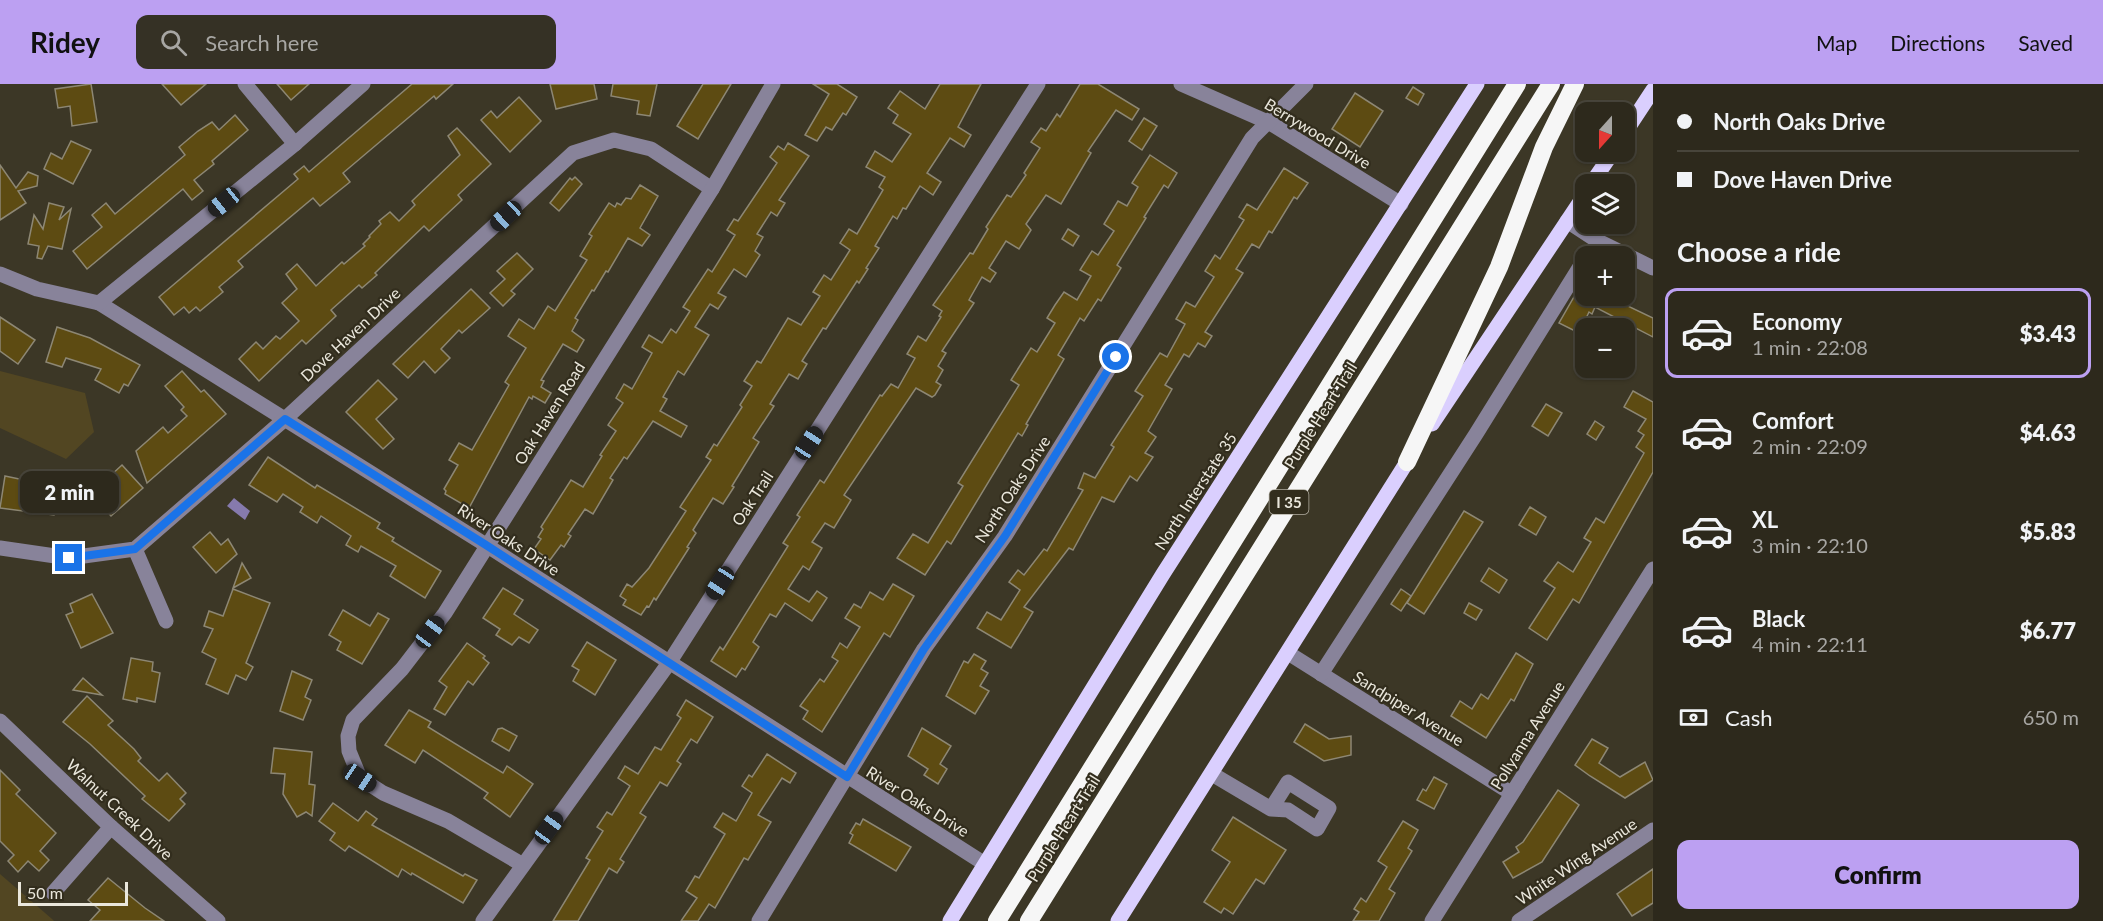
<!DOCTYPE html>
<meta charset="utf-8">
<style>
:root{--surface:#2d291c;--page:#353125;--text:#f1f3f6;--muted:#a7a6a3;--line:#48453b;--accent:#bca0f2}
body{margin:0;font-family:Lato,sans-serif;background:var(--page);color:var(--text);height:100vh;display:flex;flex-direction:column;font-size:22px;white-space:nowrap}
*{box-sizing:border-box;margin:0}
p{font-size:20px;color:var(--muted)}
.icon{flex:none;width:33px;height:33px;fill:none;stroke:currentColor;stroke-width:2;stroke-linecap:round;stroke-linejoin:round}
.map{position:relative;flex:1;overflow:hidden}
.panel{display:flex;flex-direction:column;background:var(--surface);width:450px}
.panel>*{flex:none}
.guide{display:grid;align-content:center;height:132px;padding:0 24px;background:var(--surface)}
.needle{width:39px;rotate:201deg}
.controls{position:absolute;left:1575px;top:18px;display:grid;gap:12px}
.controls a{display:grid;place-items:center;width:60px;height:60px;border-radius:12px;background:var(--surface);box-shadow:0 2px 4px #0004,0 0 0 2px var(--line);font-size:30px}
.scale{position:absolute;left:18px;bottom:15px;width:110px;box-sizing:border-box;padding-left:6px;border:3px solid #eae7dc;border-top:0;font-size:16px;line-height:21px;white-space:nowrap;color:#eae7dc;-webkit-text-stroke:4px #322d1d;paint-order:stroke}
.end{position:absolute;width:27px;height:27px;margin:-14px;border:8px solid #1a73e8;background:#fff;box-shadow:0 0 0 3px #fff}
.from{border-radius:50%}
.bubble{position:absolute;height:42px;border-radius:12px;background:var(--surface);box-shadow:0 2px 4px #0004,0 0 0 2px var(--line);font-size:20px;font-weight:800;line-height:42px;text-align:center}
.car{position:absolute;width:18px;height:36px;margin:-18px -9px;border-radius:8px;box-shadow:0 0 4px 2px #0007;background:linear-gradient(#222 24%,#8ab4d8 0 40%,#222 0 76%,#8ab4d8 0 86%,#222 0)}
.guide b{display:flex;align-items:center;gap:21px;height:57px;font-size:22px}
.guide b+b{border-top:2px solid var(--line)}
.guide i{width:15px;height:15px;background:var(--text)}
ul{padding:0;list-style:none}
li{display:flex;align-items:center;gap:18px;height:90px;margin:0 12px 9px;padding:0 12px;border:3px solid transparent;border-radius:12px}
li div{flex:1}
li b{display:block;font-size:22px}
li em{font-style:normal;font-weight:800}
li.current{border-color:var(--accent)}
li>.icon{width:54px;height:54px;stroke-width:1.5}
h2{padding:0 24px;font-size:27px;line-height:72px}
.pay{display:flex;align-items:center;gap:15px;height:66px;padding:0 24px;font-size:22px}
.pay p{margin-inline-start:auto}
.action{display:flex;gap:12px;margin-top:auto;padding:12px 24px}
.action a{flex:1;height:69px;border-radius:12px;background:var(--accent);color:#111;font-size:24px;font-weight:800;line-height:69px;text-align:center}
header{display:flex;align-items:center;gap:36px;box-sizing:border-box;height:84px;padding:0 30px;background:var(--accent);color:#111}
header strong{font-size:28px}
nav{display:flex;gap:33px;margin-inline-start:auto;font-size:21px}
.search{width:420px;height:54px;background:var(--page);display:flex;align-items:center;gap:15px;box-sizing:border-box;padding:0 21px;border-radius:12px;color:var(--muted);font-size:22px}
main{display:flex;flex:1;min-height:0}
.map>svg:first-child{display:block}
.green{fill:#524622}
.water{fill:#867aad}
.building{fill:#5d4b12;stroke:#8d8774;stroke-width:1.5}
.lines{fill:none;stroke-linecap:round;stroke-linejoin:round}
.minor{stroke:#88839a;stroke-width:15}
.major{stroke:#dacffe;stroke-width:15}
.highway{stroke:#f6f6f6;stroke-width:18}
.route{stroke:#1a73e8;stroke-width:8}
.labels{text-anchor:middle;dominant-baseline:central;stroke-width:4.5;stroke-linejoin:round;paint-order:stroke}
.shield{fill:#322d1d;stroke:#b3afa3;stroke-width:1.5}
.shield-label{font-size:15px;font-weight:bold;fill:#eae7dc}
.street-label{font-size:16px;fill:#eae7dc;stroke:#322d1d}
</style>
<header>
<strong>Ridey</strong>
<div class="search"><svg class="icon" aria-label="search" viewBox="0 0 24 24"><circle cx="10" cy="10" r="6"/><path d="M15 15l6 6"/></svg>Search here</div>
<nav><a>Map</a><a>Directions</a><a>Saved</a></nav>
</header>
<main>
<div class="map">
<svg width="1653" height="837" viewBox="0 0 1653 837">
<rect width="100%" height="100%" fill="#3c3726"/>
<!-- green -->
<g class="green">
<polygon points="0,287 85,309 94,348 66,375 0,344"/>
<polygon points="0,790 52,835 54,837 0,837"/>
</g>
<!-- water -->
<polygon class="water" points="234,414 250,427 245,436 227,422"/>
<!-- building -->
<g class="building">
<polygon points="91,0 97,38 72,42 70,22 58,24 55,5"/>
<polygon points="162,0 206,0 181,21"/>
<polygon points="277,0 309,0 291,16"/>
<polygon points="412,0 453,0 436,15 434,12 343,89 350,98 320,122 313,114 238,177 243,183 219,203 223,208 200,227 196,223 189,229 184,223 174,231 159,213 298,95 294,90 304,82 309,88"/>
<polygon points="550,0 594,0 597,15 556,25"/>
<polygon points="613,0 657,0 650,32 637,30 639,17 611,12"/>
<polygon points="703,0 731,0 698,55 677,42"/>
<polygon points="813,0 837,0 857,13 846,31 843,29 832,46 826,43 817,57 805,51 829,10"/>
<polygon points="940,0 981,0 958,43 971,51 964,63 950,54 927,89 941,98 933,111 920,102 906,125 903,124 897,135 893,132 875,162 879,164 866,184 868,185 859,199 857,197 826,245 823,244 802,277 807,280 798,295 789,290 770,320 774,322 753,354 759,358 732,402 734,403 723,420 713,414 693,446 696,449 687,463 689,464 656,516 654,514 649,523 647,522 641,531 623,521 626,516 620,512 627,500 632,503 649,484 686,427 680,423 711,376 706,373 714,360 717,362 742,323 740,321 752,302 744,297 757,277 761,279 788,234 801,241 820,212 813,208 824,191 831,196 850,166 840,159 849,145 857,150 883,106 879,103 885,93 866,83 875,67 892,78 911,50 893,39 898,31 888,24 900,7 925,25"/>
<polygon points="1080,0 1098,0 1139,25 1132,36 1116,26 1088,67 1091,69 1061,120 1046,111 1026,140 1031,146 1019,165 1006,157 989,184 996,189 990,198 982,193 969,216 974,219 942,267 946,269 938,282 943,286 936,298 941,301 935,311 932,313 916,304 844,411 851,416 834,444 825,439 812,458 822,464 809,486 803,482 788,505 809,518 817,507 827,514 812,537 785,519 776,533 770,530 753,558 759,563 745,586 742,584 736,593 711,577 720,563 723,566 788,462 783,459 800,433 797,431 820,396 824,399 880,311 882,312 891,300 898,304 915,274 907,270 918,252 926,257 941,233 939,232 942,227 933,221 970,169 973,170 988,145 986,143 1007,111 1011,113 1026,91 1024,89 1040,64 1031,58 1041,44 1046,47 1057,30 1060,33"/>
<polygon points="1413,3 1424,10 1418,21 1406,14"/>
<polygon points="1355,9 1383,27 1360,63 1332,45"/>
<polygon points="519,13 541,37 510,68 481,36 491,27 497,34"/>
<polygon points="235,31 248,46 212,77 214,80 194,96 203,107 192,116 183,105 87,185 73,167 102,143 92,131 106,119 115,130 185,71 179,63 198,47 212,38 219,46"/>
<polygon points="1144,34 1157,42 1142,66 1129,57"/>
<polygon points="457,44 491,80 458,111 462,116 429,147 424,142 375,189 377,191 362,204 359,201 331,226 336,232 306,260 302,256 259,297 239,275 256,258 263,265 276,252 280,255 299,237 282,219 297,205 286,190 297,180 316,202 342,178 344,180 365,162 363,160 370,153 369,152 381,140 379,137 390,128 399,137 415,121 412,117 460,71 448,52"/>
<polygon points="71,57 91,66 73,100 44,85 51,69 62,75"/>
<polygon points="788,59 809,72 779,116 785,119 777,132 771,128 757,150 763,153 755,167 760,171 746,193 734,185 718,209 726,213 718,225 710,220 695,243 709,251 684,291 678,287 663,313 667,315 660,327 687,342 681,353 653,337 627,375 624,373 610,394 613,396 593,430 585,425 568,450 571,452 564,463 561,461 550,476 534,465 541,455 538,453 543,445 541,443 571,396 583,403 602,372 600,371 616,347 608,341 623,319 616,314 624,300 632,305 652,269 642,263 649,251 662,259 671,245 676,249 690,227 683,223 708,185 712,188 735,151 727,146 734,135 738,137 777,79 770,73 778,62 784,66"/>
<polygon points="1150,71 1177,89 1168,104 1164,101 1144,133 1146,134 1117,181 1121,184 1101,217 1098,215 1084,237 1080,234 1058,271 1064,275 1026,340 1028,341 1022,352 1018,349 951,460 947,457 925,491 897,474 913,450 928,459 963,402 958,399 1019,301 1011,296 1031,264 1037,268 1055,239 1047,234 1055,221 1064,208 1077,216 1091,192 1080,186 1092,167 1098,171 1114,147 1104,140 1118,117 1127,122 1138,103 1132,99"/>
<polygon points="0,81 16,104 28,88 38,92 37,102 18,107 26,119 0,136"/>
<polygon points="1284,84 1308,99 1297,115 1294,113 1272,149 1269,147 1259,164 1252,160 1236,185 1243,189 1205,248 1212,252 1205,263 1198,259 1189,273 1184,270 1165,301 1172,305 1148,347 1156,353 1145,369 1153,373 1137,397 1130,392 1114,418 1102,413 1073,466 1069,464 1024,523 1033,528 1011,564 977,544 987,528 1001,536 1020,506 1009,498 1018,486 1024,491 1044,465 1047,467 1083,406 1078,404 1084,389 1095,394 1114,363 1111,361 1143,312 1135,307 1160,269 1167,273 1185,240 1176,235 1186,218 1195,223 1214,193 1205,187 1215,171 1220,175 1244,136 1239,133 1247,120 1257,126"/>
<polygon points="575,93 582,100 559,127 550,119 570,94 572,96"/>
<polygon points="640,101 658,112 640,144 650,151 642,162 628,154 608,188 606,187 594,207 592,206 575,234 578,236 572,247 584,256 577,268 563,260 541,296 544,297 541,303 551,309 545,319 533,312 532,315 529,313 469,424 445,410 446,407 444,405 458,381 449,376 459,359 472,366 509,301 505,298 526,264 508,252 519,235 534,245 548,222 555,227 587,176 580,172 592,152 589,150 609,119 615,123 617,119 621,121 626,114 631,115"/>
<polygon points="49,119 64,123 59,136 71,125 62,165 48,162 42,175 37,174 39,162 28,160 34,131 43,145"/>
<polygon points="1068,145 1079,152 1073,162 1062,155"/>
<polygon points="517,169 533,185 511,207 515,210 503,222 490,209 505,195 497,187"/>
<polygon points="1586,192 1586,212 1607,212 1653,234 1653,253 1595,223 1592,230 1589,228 1579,249 1559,239"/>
<polygon points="471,205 490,224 462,249 459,246 441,265 450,274 435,289 424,277 408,294 393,280"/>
<polygon points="0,233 35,256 18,280 0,267"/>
<polygon points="57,243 90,254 140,281 128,302 124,300 119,309 95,296 101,285 66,274 62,283 46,278"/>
<polygon points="182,287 201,308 204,306 226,330 147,399 136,367 163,343 168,349 187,332 181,326 184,323 165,302"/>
<polygon points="378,296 397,315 376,335 394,355 383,365 346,328"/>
<polygon points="1633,307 1653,318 1653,388 1579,519 1573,515 1547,556 1529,544 1555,504 1544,497 1558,478 1573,488 1591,458 1584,454 1596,434 1604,439 1644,369 1636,363 1644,351 1638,347 1646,335 1624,323"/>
<polygon points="1546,320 1562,329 1548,352 1532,342"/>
<polygon points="1595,337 1604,343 1596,356 1587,350"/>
<polygon points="268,373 315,404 317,401 380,439 377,444 394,454 392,457 441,487 425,514 390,492 396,482 361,462 358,468 346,461 351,452 321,432 317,439 300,428 303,423 283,410 277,418 249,401"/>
<polygon points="122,381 143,404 111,432 95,414 100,410 96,405"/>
<polygon points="5,392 48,401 45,412 58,415 54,431 0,424"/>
<polygon points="1530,423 1546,433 1536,451 1519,441"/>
<polygon points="1464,427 1483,438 1424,530 1407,519"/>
<polygon points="210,448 221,461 228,455 237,470 216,489 193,463"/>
<polygon points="242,479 251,494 233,504"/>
<polygon points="1489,484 1507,496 1499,509 1481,497"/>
<polygon points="893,500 914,512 890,553 884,549 822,648 803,635 808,627 800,622 820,595 824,598 838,577 832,573 840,559 847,564 860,543 845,534 854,520 861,524 870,508 883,516"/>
<polygon points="503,504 523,516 514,530 538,546 529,559 519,553 512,561 496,551 500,545 483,534"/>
<polygon points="233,505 270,519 246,579 253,583 246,596 236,591 228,610 206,600 216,575 202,568 213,545 204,542 209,527 223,532"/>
<polygon points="1401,505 1411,512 1401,527 1391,520"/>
<polygon points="92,510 113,549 81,564 66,531 73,528 70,520"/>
<polygon points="1469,519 1482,526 1476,536 1464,529"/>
<polygon points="343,526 370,542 378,529 389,535 362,580 337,566 341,558 329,551"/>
<polygon points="587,558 616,576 595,611 573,597 579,586 572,582"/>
<polygon points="467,559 485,572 483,574 489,579 473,601 468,597 445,631 434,625 447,603 439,597"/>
<polygon points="1516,569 1533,580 1514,617 1511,615 1486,654 1451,632 1460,617 1472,625 1481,610 1488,615"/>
<polygon points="974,570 986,577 981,585 988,589 980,602 989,607 975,630 946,612 964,577 968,579"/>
<polygon points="131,574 153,578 152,587 160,589 155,618 137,614 137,618 123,615"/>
<polygon points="292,587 312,596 305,613 311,616 303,636 280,627"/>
<polygon points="83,594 102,611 73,606"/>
<polygon points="87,612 113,637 108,641 134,665 141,674 138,677 159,697 167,689 186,709 180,715 185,720 169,737 142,715 145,712 90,660 63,638"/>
<polygon points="686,616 713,633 697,659 691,655 677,677 681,680 667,702 660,698 640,729 646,733 620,775 624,778 617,789 609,784 578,837 553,837 590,776 586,774 603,747 597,743 607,728 612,731 630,702 618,694 625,682 638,690 655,663 661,666 681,634 677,631"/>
<polygon points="409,626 431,638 428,643 503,689 507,682 533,700 510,733 484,714 488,709 423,666 415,679 385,661"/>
<polygon points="1305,640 1329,655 1351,652 1351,671 1324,677 1294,658"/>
<polygon points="502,644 517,652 509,667 492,657 498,645"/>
<polygon points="922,644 951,662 940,680 947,685 938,700 924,691 928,685 908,672"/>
<polygon points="1592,655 1608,664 1599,679 1620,693 1645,678 1653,696 1625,714 1590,692 1575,681"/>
<polygon points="274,664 312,668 309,700 315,701 312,732 306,728 297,733 283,710 285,690 271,689"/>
<polygon points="767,670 796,689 790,699 782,694 758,731 771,738 748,776 744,774 715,824 709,820 698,837 681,837 697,814 686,807 695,792 699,794 725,750 714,743 723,729 736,737 752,709 742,702 749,691 752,693"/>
<polygon points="0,686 20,706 16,710 56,749 40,767 49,776 39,787 28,777 18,788 8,777 14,771 0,757"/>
<polygon points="1434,693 1447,700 1434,725 1417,716 1423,705 1426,707"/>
<polygon points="1558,706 1579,721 1542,778 1513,794 1503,778 1519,768 1516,763 1523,758"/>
<polygon points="333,719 358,737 366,727 377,735 372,741 463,792 465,790 477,796 463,819 412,789 411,791 402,785 398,793 349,762 345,767 330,756 335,749 319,737"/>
<polygon points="1233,733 1286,766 1264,800 1256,795 1233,830 1224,824 1221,829 1204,818 1230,778 1212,766"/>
<polygon points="863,735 911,763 896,787 849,759 853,751 850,749 856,739 860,741"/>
<polygon points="1403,737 1418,746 1408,764 1412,767 1389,805 1395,809 1379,837 1353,837 1359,828 1354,825 1361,814 1366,818 1387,783 1378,777"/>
<polygon points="1653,785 1653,819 1632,832 1617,810"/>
<polygon points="108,794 145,824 164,837 90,837 100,826 88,816"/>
</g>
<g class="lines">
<!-- minor -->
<g class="minor">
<polyline points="245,0 295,60"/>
<polyline points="1181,0 1270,39 1401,120"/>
<polyline points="1567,137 1596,156 1653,184"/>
<polyline points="0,190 37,205 99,219 486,461 985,780"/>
<polyline points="99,219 295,60 363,0"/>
<polyline points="0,464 69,474 135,465 285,335 573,69 614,56 651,65 712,105"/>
<polyline points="135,465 166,537"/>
<polyline points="1288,569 1511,709"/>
<polyline points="1321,590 1476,350 1586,173"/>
<polyline points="0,637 111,743 218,837"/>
<polyline points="1212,690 1271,725 1288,726 1317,745 1329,724 1288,698 1271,725"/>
<polyline points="523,781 448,737 383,709 360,694 349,667 348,652 353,636 402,585 445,529 712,105 773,0"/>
<polyline points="53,809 111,743"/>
<polyline points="483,837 669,579 1038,0"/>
<polyline points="759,837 924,565 1005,452 1252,54 1306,0"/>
<polyline points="1432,837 1653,485"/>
<polyline points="1519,837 1653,746"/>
</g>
<!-- major -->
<g class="major">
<polyline points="1624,50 1653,6"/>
<polyline points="1591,100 1613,68"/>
<polyline points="1432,340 1586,109"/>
<polyline points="950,837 1163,490 1477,0"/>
<polyline points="1118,837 1412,370"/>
</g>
<!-- highway -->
<g class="highway">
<polyline points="1407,378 1499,183 1544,63 1575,0"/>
<polyline points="997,837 1517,0"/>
<polyline points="1029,837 1551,0"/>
</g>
</g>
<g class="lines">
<!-- route -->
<polyline class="route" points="69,474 135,465 285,335 486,461 847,693 924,565 1005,452 1116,273"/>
</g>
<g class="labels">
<!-- shield labels -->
<rect class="shield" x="1269.5" y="406" width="39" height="24" rx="4.5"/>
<g class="shield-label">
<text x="1289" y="418">I 35</text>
</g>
<!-- street labels -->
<g class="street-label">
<text transform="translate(1318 49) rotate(31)">Berrywood Drive</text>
<text transform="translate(350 250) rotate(-43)">Dove Haven Drive</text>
<text transform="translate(549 329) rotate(-58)">Oak Haven Road</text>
<text transform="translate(1320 331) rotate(-58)">Purple Heart Trail</text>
<text transform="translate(1012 405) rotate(-57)">North Oaks Drive</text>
<text transform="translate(1195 407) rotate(-57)">North Interstate 35</text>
<text transform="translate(752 414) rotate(-57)">Oak Trail</text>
<text transform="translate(509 455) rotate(33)">River Oaks Drive</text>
<text transform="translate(1409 624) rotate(32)">Sandpiper Avenue</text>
<text transform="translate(1527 651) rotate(-58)">Pollyanna Avenue</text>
<text transform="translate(918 717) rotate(32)">River Oaks Drive</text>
<text transform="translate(120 725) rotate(43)">Walnut Creek Drive</text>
<text transform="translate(1063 744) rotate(-58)">Purple Heart Trail</text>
<text transform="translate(1576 777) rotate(-34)">White Wing Avenue</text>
</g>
</g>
</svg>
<div class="controls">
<a><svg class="needle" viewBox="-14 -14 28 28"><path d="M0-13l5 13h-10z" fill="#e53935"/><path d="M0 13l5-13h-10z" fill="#a7a6a3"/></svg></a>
<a><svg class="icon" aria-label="layers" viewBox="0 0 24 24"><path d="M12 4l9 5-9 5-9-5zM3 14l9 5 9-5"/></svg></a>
<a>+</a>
<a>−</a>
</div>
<div class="scale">50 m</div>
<i class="end from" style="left:1116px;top:273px"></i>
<i class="end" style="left:69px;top:474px"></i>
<div class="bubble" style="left:20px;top:387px;width:99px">2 min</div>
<i class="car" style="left:224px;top:118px;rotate:231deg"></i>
<i class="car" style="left:506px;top:132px;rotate:227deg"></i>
<i class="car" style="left:809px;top:359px;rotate:33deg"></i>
<i class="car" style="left:720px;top:499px;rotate:213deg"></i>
<i class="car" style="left:430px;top:548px;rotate:37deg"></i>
<i class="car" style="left:360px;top:694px;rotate:124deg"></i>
<i class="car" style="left:549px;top:744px;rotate:36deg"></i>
</div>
<section class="panel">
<div class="guide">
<b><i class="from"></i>North Oaks Drive</b>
<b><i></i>Dove Haven Drive</b>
</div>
<h2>Choose a ride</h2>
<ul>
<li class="current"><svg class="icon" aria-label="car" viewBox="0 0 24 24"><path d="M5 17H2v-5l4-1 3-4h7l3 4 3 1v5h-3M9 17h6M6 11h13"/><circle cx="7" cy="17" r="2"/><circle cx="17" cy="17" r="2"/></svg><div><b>Economy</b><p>1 min · 22:08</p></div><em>$3.43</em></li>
<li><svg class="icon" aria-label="car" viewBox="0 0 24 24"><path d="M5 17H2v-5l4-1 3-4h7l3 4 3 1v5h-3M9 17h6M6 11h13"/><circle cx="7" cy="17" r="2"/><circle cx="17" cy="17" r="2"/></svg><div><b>Comfort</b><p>2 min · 22:09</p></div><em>$4.63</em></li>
<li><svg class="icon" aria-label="car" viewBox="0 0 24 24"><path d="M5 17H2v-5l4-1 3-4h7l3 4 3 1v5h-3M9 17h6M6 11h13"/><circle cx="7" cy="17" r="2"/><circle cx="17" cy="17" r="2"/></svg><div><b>XL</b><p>3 min · 22:10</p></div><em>$5.83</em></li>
<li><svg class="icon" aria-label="car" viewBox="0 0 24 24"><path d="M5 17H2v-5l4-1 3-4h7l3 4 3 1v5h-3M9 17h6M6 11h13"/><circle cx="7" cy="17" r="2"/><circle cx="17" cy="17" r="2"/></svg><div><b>Black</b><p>4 min · 22:11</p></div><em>$6.77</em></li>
</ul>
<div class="pay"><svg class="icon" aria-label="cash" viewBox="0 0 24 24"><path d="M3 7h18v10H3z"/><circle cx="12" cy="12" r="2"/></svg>Cash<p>650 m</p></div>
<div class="action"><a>Confirm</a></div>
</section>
</main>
